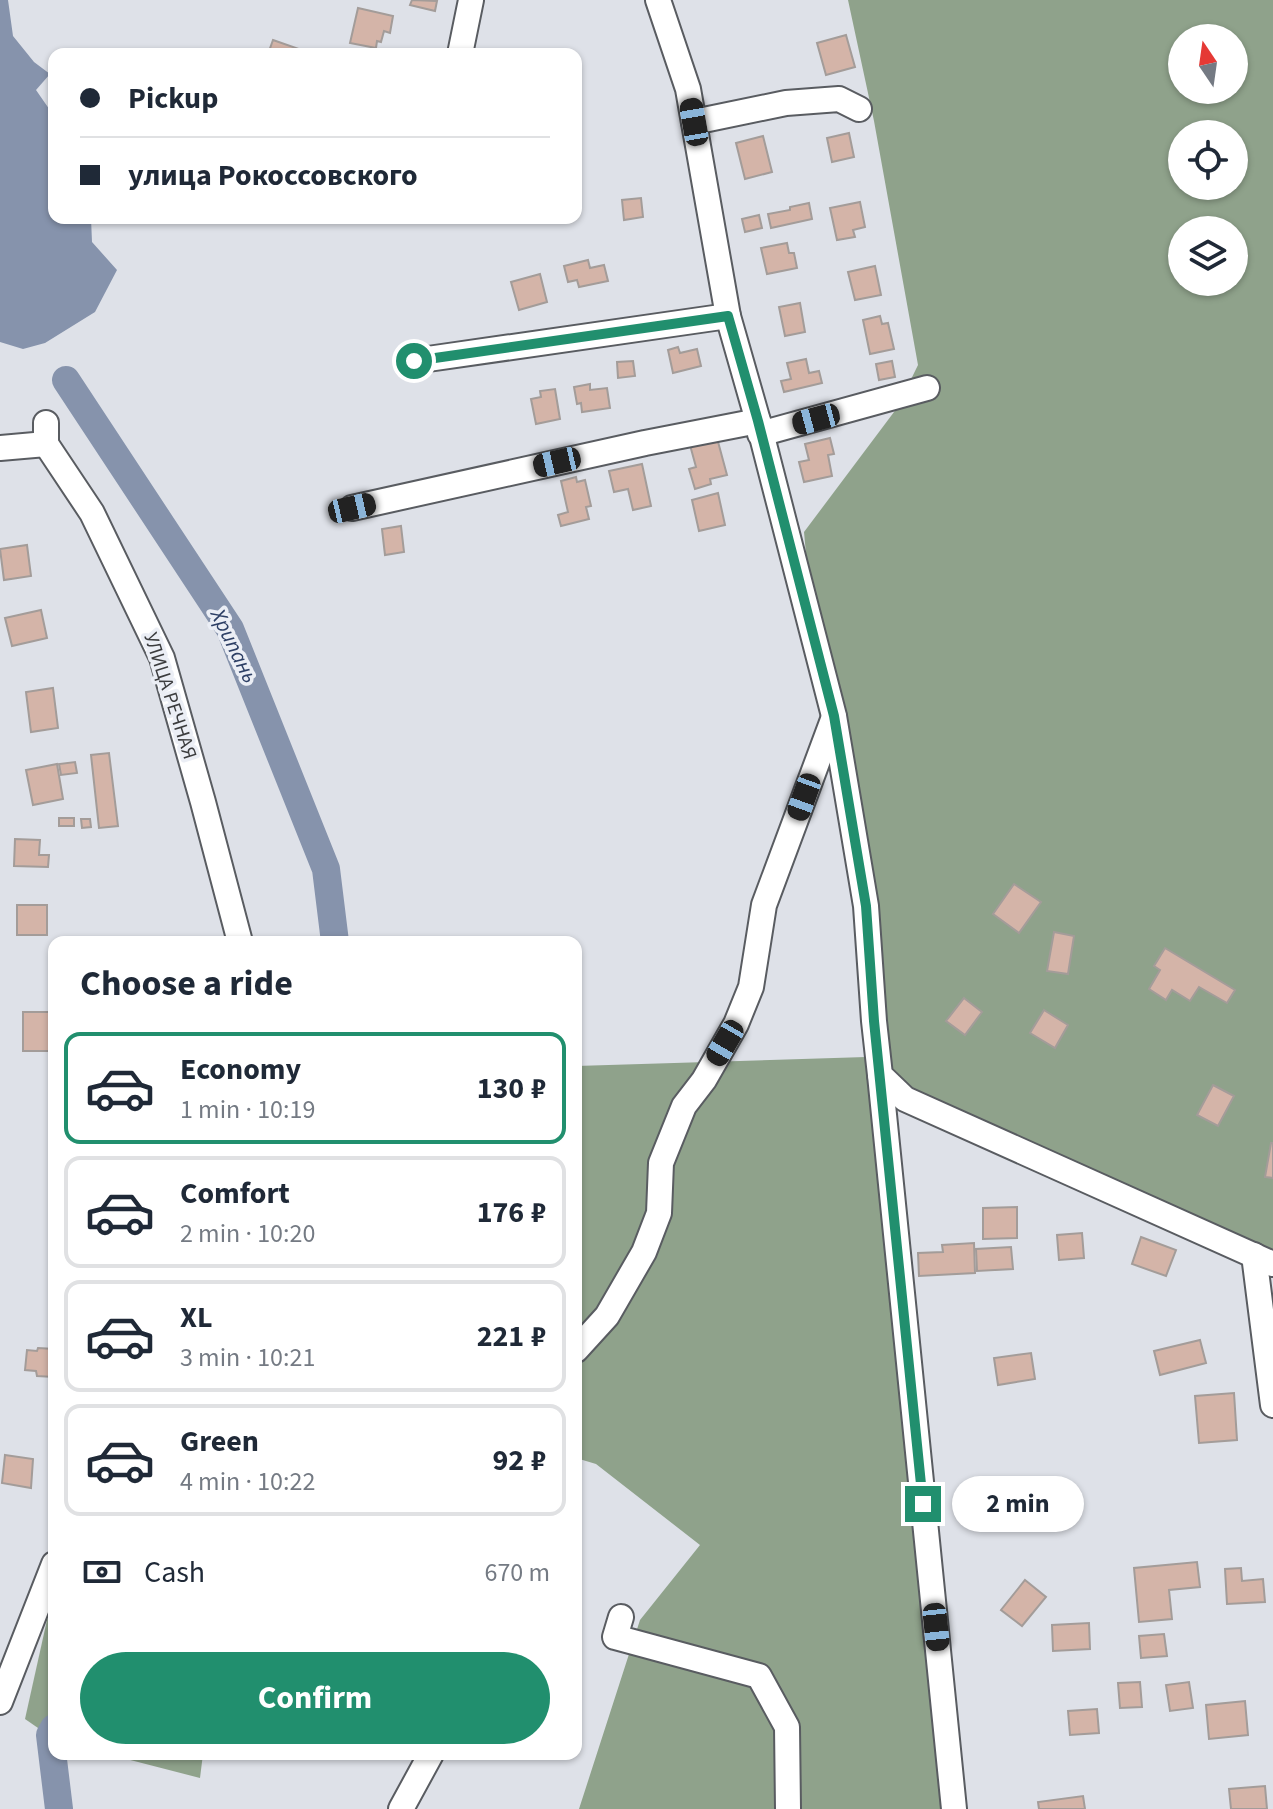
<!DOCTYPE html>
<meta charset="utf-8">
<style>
:root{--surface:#fff;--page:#f2f2f3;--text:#1f2937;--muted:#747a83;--line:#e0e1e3;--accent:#218f6e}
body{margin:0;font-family:"Source Sans 3",sans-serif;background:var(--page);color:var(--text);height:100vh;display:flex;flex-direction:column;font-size:30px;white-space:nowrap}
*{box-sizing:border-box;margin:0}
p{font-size:26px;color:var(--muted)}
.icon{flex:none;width:44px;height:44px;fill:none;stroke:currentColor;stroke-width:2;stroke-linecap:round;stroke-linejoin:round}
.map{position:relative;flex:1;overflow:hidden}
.details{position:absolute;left:48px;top:936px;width:534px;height:824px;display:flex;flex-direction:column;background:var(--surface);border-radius:16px;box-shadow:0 2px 6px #0004}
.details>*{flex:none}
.hud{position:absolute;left:48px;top:48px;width:534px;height:176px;border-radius:16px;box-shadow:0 2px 6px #0004;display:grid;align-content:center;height:176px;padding:0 32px;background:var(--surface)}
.needle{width:52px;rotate:347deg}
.fabs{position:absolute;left:1168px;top:24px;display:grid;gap:16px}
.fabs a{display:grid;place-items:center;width:80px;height:80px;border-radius:50%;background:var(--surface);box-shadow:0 2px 6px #0004;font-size:40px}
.end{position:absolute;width:36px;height:36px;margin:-18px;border:10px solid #218f6e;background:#fff;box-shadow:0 0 0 4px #fff}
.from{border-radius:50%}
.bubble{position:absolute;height:56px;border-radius:28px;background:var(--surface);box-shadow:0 2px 6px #0004;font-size:26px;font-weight:700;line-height:56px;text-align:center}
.car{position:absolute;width:24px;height:48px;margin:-24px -12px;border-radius:10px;box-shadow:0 0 6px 2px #0007;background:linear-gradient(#222 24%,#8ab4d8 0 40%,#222 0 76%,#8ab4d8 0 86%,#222 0)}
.hud b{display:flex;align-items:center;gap:28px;height:76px;font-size:30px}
.hud b+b{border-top:2px solid var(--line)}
.hud i{width:20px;height:20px;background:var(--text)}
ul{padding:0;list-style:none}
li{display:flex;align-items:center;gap:24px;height:112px;margin:0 16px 12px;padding:0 16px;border:4px solid var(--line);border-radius:16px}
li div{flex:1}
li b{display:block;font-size:30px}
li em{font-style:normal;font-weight:700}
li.on{border-color:var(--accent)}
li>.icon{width:72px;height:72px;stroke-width:1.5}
h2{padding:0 32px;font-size:36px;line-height:96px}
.pay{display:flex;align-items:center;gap:20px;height:88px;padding:0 32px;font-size:30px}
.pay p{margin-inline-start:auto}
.action{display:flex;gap:16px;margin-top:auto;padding:16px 32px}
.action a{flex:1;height:92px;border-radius:48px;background:var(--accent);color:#fff;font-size:32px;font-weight:700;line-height:92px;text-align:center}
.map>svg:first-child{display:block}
.forest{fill:#8fa28b;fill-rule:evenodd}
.water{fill:#8693ac}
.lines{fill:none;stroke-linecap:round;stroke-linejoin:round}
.river{stroke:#8693ac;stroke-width:28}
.building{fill:#d4b4a8;stroke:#a39c99;stroke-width:2}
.minor-casing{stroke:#595c61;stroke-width:28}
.minor{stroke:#fff;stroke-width:24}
.route{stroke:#218f6e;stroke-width:10}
.labels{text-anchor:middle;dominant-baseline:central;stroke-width:7;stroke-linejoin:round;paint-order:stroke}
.street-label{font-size:20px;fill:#3b3c3e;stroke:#ebeef5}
.water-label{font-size:22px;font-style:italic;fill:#2d3f65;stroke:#ebeef5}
</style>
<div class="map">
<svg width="1273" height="1809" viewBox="0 0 1273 1809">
<rect width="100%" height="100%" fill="#dee1e8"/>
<!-- forest -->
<g class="forest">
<path d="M848 0H1273V1256L907 1093 885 1067 864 819 806 554 804 532 897 408 918 365 874 121ZM1182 38H1234V90H1182ZM1182 134H1234V186H1182ZM1182 230H1234V282H1182Z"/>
<polygon points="866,1057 941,1809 579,1809 640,1620 700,1545 596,1464 576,1458 576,1066"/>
<polygon points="54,1605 54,1739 25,1719 47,1620"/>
<polygon points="107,1754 203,1754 200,1778"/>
</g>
<!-- water -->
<polygon class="water" points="0,0 8,0 13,36 34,62 50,74 36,90 54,116 54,218 91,218 92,242 117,270 95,312 45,343 23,349 0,342"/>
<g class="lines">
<!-- river -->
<g class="river">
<polyline points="66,380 230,629 326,869 335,942"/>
<polyline points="54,1728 50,1735 59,1809"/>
</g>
</g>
<!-- building -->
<g class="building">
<polygon points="412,0 437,1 435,11 410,5"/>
<polygon points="358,8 393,16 390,33 384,31 381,42 377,41 376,48 350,43"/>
<polygon points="846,35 855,67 826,75 817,43"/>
<polygon points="273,40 299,49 297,54 268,54"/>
<polygon points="849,133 854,157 832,162 827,138"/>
<polygon points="763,136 772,172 745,179 736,143"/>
<polygon points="641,198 643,217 624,220 622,200"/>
<polygon points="860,202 865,227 853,230 855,237 837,240 830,208"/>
<polygon points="809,203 812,219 771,228 768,214 790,210 790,207"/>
<polygon points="759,215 762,228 745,232 742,219"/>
<polygon points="787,243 789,253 794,253 797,268 767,274 761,248"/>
<polygon points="588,260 590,268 604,265 608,281 579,287 577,280 568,282 564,266"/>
<polygon points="875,266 881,295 855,300 848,272"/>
<polygon points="540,274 547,302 519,310 511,282"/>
<polygon points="800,303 805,332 785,336 779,307"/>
<polygon points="880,316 882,324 888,323 894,349 870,354 863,320"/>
<polygon points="678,347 680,353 697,349 701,366 673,373 668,350"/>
<polygon points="806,359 809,373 819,371 822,383 784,392 781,381 791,379 787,363"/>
<polygon points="633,361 635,376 618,378 617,362"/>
<polygon points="892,361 895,377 879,380 876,364"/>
<polygon points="590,384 590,390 607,388 610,408 582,412 581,403 577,404 574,387"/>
<polygon points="555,389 560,419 536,424 531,399 541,397 540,391"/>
<polygon points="717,438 727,475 710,479 711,484 695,489 689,469 696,467 690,445"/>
<polygon points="830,438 834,454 828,455 832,476 804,482 799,462 809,460 805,444"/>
<polygon points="642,464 651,506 633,510 628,489 614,492 609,471"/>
<polygon points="576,477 577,482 585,480 591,506 586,507 589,519 561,526 558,515 568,512 561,481"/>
<polygon points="718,493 725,525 699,531 692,500"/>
<polygon points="401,526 404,552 385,555 382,529"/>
<polygon points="27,545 31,576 4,580 0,549"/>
<polygon points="41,610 47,638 12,646 5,618"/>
<polygon points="53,688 58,728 31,732 26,692"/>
<polygon points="109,753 118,826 99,828 91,755"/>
<polygon points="75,762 77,773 61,775 59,764"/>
<polygon points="57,764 63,799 33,805 26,770"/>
<rect x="59" y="818" width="15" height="8"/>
<polygon points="81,819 90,819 91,827 82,828"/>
<polygon points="15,839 40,840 39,855 49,855 48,867 14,866"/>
<polygon points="1014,884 1041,902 1019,933 993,914"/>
<rect x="17" y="905" width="30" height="30"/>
<polygon points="1054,932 1074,936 1068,974 1047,971"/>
<polygon points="1165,948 1235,990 1227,1003 1199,987 1190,1001 1172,990 1166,1000 1149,989 1160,970 1154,966"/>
<polygon points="964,998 982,1012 965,1035 946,1021"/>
<polygon points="1044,1010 1068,1025 1055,1048 1030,1033"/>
<polygon points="23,1012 52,1012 52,1021 54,1021 54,1040 51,1040 51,1051 23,1051"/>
<polygon points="1213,1085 1234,1096 1218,1126 1197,1115"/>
<polygon points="1271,1143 1273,1143 1273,1178 1265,1177"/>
<polygon points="1017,1207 1017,1238 983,1239 983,1208"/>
<polygon points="1082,1233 1084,1258 1059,1260 1057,1235"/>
<polygon points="1141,1237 1176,1250 1166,1276 1132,1264"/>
<polygon points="974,1243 975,1273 919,1276 918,1253 943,1252 942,1245"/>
<polygon points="1011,1247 1013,1269 977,1271 976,1249"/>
<polygon points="1200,1340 1206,1363 1160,1375 1154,1351"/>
<polygon points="38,1348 54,1349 54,1377 37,1376 36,1371 25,1370 27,1350 37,1351"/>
<polygon points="1031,1353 1035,1379 998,1385 994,1358"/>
<polygon points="1234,1393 1237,1440 1199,1443 1195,1396"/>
<polygon points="5,1455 33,1459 31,1488 2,1483"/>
<polygon points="1197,1562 1200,1587 1169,1590 1172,1619 1139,1622 1134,1568"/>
<polygon points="1241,1568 1242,1581 1263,1579 1265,1602 1227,1604 1225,1569"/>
<polygon points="1025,1580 1046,1597 1022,1626 1001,1610"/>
<polygon points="1089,1623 1090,1649 1053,1651 1052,1625"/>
<polygon points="1164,1634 1167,1656 1141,1658 1139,1636"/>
<polygon points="1140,1682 1142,1707 1120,1708 1118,1683"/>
<polygon points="1189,1682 1193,1708 1170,1711 1166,1685"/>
<polygon points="1245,1701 1248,1735 1209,1739 1206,1705"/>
<polygon points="1097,1709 1099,1733 1070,1735 1068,1711"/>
<polygon points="1265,1786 1267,1809 1231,1809 1229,1789"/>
<polygon points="1083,1796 1085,1809 1039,1809 1038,1802"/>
</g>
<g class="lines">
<defs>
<g id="minor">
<polyline points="658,0 688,89 728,316 758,421 834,716 866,906 874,1021 880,1075 905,1099 1273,1264"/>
<polyline points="460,54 471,0"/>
<polyline points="694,122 786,103 839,99 859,109"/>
<polyline points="414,361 728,316"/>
<polyline points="46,423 46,444 92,513 162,658 203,802 240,942"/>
<polyline points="760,434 927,388"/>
<polyline points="0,448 46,444"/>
<polyline points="352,508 645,443 758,421"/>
<polyline points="880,1075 954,1809"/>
<polyline points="1254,1255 1273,1405"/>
<polyline points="576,1350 607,1316 644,1252 659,1213 661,1163 684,1106 704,1080 736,1024 751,987 764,905 834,717"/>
<polyline points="621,1617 615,1637 759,1676 787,1727 788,1809"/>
<polyline points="0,1702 54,1564"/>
<polyline points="401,1809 431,1754"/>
</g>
</defs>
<!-- minor casing -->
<use href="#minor" class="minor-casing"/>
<!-- minor -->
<use href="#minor" class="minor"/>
</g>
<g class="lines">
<!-- route -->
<polyline class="route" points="414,361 728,316 758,421 834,716 866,906 874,1021 923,1504"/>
</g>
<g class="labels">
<!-- street labels -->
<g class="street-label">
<text transform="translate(170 696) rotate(72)">УЛИЦА РЕЧНАЯ</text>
</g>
<!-- water labels -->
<g class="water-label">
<text transform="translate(234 646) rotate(64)">Хрипань</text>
</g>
</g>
</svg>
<div class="fabs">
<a><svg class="needle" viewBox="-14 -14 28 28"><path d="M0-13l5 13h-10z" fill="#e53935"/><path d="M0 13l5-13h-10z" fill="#747a83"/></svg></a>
<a><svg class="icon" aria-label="locate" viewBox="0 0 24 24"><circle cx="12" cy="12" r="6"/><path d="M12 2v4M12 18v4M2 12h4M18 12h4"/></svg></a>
<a><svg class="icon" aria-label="layers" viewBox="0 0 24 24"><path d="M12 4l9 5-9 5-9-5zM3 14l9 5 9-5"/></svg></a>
</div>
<i class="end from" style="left:414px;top:361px"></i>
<i class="end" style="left:923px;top:1504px"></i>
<div class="bubble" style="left:952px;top:1476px;width:132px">2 min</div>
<i class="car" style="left:694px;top:122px;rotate:350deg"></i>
<i class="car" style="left:816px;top:419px;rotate:255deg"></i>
<i class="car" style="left:557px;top:462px;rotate:257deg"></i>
<i class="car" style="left:352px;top:508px;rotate:77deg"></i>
<i class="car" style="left:804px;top:797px;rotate:200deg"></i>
<i class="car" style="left:725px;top:1043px;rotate:210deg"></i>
<i class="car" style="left:936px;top:1627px;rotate:174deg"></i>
<div class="hud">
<b><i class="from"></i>Pickup</b>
<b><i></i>улица Рокоссовского</b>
</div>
<section class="details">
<h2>Choose a ride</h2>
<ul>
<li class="on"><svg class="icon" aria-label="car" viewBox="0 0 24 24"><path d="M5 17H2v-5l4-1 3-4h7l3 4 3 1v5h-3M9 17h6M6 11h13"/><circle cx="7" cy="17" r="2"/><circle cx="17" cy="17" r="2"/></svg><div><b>Economy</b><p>1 min · 10:19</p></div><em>130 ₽</em></li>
<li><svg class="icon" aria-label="car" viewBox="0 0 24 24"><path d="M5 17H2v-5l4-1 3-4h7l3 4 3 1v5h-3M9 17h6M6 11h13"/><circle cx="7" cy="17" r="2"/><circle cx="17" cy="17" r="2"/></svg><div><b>Comfort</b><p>2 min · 10:20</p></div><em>176 ₽</em></li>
<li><svg class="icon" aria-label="car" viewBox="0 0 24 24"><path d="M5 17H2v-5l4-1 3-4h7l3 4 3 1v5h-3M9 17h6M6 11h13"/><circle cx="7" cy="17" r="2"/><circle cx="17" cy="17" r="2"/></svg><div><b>XL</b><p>3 min · 10:21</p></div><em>221 ₽</em></li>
<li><svg class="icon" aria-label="car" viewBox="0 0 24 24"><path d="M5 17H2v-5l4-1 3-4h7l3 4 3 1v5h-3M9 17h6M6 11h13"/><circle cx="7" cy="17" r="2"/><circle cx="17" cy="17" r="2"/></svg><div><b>Green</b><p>4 min · 10:22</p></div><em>92 ₽</em></li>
</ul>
<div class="pay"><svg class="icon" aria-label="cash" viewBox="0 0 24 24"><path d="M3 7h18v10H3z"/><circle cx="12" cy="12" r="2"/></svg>Cash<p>670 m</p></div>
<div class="action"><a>Confirm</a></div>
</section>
</div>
